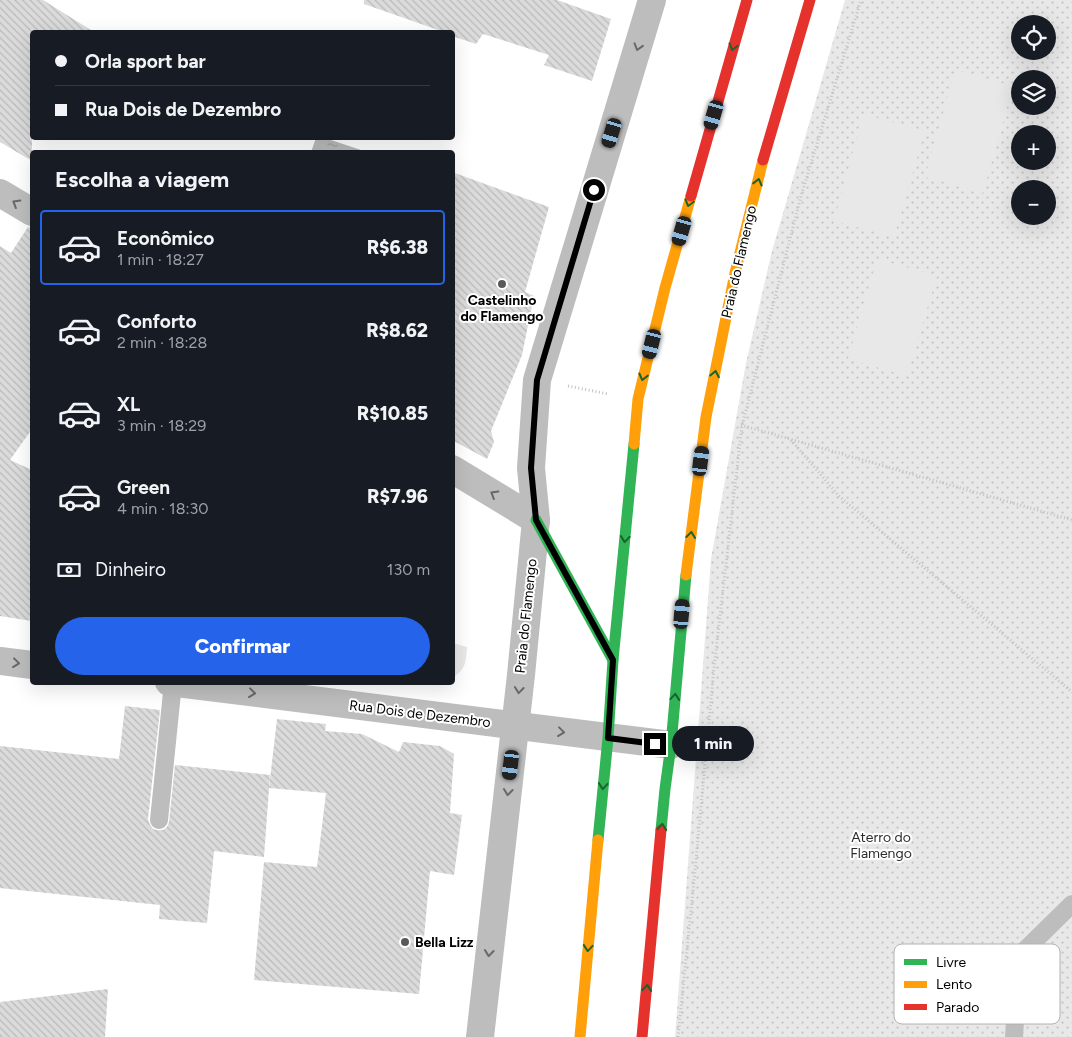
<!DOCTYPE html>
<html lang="pt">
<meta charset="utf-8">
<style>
:root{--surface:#171b24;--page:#20242c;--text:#f1f3f6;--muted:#9ea1a6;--line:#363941;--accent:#2563eb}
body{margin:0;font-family:Figtree,sans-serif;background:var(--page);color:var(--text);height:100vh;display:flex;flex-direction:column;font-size:19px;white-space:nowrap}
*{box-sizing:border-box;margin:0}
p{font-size:16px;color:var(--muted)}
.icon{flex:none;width:28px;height:28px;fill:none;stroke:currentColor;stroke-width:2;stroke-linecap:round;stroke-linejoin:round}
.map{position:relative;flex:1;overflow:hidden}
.panel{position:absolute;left:30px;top:150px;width:425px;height:535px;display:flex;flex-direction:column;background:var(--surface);border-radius:5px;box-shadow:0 5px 20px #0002}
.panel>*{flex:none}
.hud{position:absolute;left:30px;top:30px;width:425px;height:110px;border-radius:5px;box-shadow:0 5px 20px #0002;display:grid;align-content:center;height:110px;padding:0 25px;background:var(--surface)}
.buttons{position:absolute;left:1011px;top:15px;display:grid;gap:10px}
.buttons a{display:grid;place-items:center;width:45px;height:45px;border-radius:50%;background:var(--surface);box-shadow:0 5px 20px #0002;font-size:25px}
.end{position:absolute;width:22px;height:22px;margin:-11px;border:6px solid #000;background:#fff;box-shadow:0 0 0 2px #fff}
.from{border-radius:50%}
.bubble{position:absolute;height:35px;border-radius:18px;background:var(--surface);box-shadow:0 5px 20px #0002;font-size:16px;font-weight:800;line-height:35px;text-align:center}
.car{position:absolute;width:15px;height:30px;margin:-15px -8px;border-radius:6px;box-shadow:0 0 4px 1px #0007;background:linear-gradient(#222 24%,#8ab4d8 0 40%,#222 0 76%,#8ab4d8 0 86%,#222 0)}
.hud b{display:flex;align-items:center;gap:18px;height:48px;font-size:19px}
.hud b+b{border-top:1px solid var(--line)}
.hud i{width:12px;height:12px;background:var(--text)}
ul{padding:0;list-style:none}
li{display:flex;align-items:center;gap:15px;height:75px;margin:0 10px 8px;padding:0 15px;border:2px solid transparent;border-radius:5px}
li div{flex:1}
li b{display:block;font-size:19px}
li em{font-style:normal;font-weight:800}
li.selected{border-color:var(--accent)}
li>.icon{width:45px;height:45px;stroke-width:1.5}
h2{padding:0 25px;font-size:22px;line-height:60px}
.pay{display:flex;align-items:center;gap:12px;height:55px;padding:0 25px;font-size:19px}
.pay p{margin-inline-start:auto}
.primary-button{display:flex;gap:10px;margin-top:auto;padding:10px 25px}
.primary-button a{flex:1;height:58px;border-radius:30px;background:var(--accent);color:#fff;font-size:20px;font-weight:800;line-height:58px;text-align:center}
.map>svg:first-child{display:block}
.grass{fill:url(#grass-dots);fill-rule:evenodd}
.garden{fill:#e8e8e8}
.water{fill:url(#water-ripples)}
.building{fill:url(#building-back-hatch)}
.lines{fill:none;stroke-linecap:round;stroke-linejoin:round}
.path{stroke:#c2c2c2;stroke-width:3;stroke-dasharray:1 2.5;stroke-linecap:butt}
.lane{stroke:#bdbdbd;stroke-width:18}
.street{stroke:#bdbdbd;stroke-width:28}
.fast{stroke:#30b455;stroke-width:11}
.slow{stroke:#ff9f0a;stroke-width:11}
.jam{stroke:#e5322d;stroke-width:11}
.oneway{stroke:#686868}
.oneway2{stroke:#1a632f}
.route{stroke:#000;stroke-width:6}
.poi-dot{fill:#595959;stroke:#fff;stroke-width:2}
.labels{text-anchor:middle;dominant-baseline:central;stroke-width:4;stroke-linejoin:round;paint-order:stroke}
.street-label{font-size:14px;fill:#000;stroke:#fff}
.poi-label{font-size:14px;font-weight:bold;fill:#000;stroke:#fff}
.park-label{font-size:14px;fill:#2c2c2c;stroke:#fff}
.key{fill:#fff;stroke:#b2b2b2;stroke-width:1}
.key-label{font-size:14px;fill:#000}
</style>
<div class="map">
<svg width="1072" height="1037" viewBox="0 0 1072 1037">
<defs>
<pattern id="grass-dots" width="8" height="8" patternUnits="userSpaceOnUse" patternTransform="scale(1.25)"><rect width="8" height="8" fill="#e8e8e8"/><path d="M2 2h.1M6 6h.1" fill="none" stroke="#c5c5c5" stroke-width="1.8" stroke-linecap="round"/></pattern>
<pattern id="water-ripples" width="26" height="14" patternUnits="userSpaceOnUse" patternTransform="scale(1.25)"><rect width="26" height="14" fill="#bababa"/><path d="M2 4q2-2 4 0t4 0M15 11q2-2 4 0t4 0" fill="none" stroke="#9e9e9e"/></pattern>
<pattern id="building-back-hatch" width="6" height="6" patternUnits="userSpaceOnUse" patternTransform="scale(1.25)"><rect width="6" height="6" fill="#dbdbdb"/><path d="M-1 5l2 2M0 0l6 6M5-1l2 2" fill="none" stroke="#bababa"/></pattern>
</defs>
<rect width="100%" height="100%" fill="#fff"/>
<!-- grass -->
<path class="grass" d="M845 0H1072V1037H675L711 559 746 363 772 251ZM1020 24H1048V51H1020ZM1020 79H1048V106H1020ZM1020 134H1048V161H1020ZM1020 189H1048V216H1020Z"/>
<!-- garden -->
<g class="garden">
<polygon points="955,70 1013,86 983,193 925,177"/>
<polygon points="863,114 925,131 894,237 834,221"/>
<polygon points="877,259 937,276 907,376 848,359"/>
<path d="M453 643 467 647C466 661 466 670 453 677Z"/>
</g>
<!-- water -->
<polygon class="water" points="316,138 325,138 361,150 360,152 311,152"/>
<!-- building -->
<g class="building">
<polygon points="0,0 43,0 94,32 32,32 32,161 0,142"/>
<polygon points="364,0 557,0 611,19 592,81 544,65 549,55 483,34 476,44 452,36 452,32 444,32 364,4"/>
<polygon points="452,172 549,207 525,292 534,296 522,355 491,431 494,442 487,459 452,440"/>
<polygon points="28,227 32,228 32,429 10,460 32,470 32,621 0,616 0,246 11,253"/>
<polygon points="125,706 160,710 148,819 150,825 153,829 157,830 163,830 167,827 169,822 175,765 270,775 264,857 214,851 207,923 159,919 160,905 0,888 0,746 119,759"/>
<polygon points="277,719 326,724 325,731 362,734 399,752 403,742 440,746 454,754 450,813 462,815 454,875 430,871 419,994 254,980 264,862 317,867 326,793 269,788"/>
<polygon points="108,989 105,1037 0,1037 0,1002"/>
</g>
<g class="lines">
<!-- path -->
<g class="path">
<polyline points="568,386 608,394"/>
<polyline points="741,425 1072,520"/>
<polyline points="791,440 839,496 1072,692"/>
<polyline points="678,1037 693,892 714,668 742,426 801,196 861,0"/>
</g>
<!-- lane -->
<g class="lane">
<polyline points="159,820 173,683"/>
<polyline points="1014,1037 1019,956 1072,904"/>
</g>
<!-- street -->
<g class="street">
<polyline points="0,193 32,212"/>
<polyline points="452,469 536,520"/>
<polyline points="0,661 32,665"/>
<polyline points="169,682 671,745"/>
<polyline points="480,1037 521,675 536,520 531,468 537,380 652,0"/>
</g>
<!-- fast -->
<g class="fast">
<polyline points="536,520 613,660"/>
<polyline points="661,830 665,789 671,745 686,575"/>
<polyline points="598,840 608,738 613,660 634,444"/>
</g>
<!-- slow -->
<g class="slow">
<polyline points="634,444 638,399 665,288 691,196"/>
<polyline points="686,575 706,417 735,273 763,160"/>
<polyline points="580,1037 598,840"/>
</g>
<!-- jam -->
<g class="jam">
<polyline points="763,160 810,0"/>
<polyline points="691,196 747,0"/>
<polyline points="642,1037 661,830"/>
</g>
</g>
<!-- one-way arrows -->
<defs><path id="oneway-chevron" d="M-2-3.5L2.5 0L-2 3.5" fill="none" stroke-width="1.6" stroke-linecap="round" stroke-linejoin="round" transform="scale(1.25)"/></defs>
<g class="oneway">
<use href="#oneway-chevron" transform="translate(638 47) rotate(107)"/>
<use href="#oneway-chevron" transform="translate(16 203) rotate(-149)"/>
<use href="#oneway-chevron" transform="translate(494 494) rotate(-149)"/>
<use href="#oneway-chevron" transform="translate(16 663) rotate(7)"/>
<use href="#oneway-chevron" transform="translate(519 690) rotate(96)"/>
<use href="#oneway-chevron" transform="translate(252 693) rotate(7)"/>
<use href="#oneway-chevron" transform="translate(561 732) rotate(7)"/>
<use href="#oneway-chevron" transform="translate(508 792) rotate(96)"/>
<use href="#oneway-chevron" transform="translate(489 953) rotate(96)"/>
</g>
<g class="oneway2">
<use href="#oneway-chevron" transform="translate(733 47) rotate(106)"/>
<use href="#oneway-chevron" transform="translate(758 182) rotate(-76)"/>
<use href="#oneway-chevron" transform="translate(689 203) rotate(106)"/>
<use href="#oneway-chevron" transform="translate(715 374) rotate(-79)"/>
<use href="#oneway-chevron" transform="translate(643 377) rotate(104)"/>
<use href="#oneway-chevron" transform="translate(691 535) rotate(-83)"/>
<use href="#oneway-chevron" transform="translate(625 539) rotate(95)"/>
<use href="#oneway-chevron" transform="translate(675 697) rotate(-85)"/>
<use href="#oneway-chevron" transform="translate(603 786) rotate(95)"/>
<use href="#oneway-chevron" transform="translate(662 827) rotate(-85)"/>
<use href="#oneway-chevron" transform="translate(588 948) rotate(95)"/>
<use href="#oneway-chevron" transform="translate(647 988) rotate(-85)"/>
</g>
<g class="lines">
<!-- route -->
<polyline class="route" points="594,190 537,380 531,468 536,520 613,660 608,738 655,744"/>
</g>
<!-- markers -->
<g class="poi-dot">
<circle cx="502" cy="284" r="5"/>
<circle cx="405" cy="942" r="5"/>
</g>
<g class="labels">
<!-- street labels -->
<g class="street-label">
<text transform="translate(739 262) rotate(-77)">Praia do Flamengo</text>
<text transform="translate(526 616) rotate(-84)">Praia do Flamengo</text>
<text transform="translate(420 714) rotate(7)">Rua Dois de Dezembro</text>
</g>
<!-- poi labels -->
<g class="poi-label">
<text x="502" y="300">Castelinho<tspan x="502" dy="16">do Flamengo</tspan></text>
<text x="415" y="942" text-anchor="start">Bella Lizz</text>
</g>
<!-- park labels -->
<g class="park-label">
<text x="881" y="837">Aterro do<tspan x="881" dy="16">Flamengo</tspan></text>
</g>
</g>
<!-- legend -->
<rect x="894" y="944" width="166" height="80" rx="8" class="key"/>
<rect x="904" y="959" width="23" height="6" fill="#30b455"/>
<rect x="904" y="981" width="23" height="7" fill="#ff9f0a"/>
<rect x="904" y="1004" width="23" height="6" fill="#e5322d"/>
<g class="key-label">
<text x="936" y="967">Livre</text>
<text x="936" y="989">Lento</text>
<text x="936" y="1012">Parado</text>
</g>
</svg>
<div class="buttons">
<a><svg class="icon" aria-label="locate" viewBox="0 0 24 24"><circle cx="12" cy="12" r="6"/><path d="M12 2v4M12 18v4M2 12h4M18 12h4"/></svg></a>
<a><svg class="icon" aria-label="layers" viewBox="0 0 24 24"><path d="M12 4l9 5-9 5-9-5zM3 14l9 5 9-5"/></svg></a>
<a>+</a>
<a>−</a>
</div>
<i class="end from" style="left:594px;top:190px"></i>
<i class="end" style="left:655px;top:744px"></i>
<div class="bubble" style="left:672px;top:726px;width:82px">1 min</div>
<i class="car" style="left:714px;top:115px;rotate:196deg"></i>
<i class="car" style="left:612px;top:133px;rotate:197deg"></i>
<i class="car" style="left:682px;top:231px;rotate:196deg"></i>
<i class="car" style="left:652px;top:344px;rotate:194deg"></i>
<i class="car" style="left:701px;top:461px;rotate:7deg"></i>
<i class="car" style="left:682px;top:614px;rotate:5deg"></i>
<i class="car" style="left:511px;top:765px;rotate:187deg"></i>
<div class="hud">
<b><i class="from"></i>Orla sport bar</b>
<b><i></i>Rua Dois de Dezembro</b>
</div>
<section class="panel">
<h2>Escolha a viagem</h2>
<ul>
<li class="selected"><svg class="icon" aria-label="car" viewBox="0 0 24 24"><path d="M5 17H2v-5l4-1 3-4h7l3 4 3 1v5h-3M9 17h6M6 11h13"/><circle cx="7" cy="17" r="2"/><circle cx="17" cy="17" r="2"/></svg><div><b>Econômico</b><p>1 min · 18:27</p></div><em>R$6.38</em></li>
<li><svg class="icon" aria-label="car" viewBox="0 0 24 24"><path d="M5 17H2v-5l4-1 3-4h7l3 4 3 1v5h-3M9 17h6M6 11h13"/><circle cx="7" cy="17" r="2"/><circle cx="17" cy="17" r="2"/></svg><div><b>Conforto</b><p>2 min · 18:28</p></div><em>R$8.62</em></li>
<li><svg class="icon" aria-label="car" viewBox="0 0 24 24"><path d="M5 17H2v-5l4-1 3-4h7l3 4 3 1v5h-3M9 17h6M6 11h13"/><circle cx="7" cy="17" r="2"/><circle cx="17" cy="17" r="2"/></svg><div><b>XL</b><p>3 min · 18:29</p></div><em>R$10.85</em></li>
<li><svg class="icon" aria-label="car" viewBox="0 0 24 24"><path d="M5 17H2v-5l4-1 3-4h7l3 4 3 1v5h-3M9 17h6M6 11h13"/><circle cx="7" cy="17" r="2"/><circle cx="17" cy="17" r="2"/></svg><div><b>Green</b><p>4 min · 18:30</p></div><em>R$7.96</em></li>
</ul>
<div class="pay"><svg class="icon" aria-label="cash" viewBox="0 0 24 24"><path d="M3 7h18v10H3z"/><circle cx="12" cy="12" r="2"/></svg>Dinheiro<p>130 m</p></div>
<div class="primary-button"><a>Confirmar</a></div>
</section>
</div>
